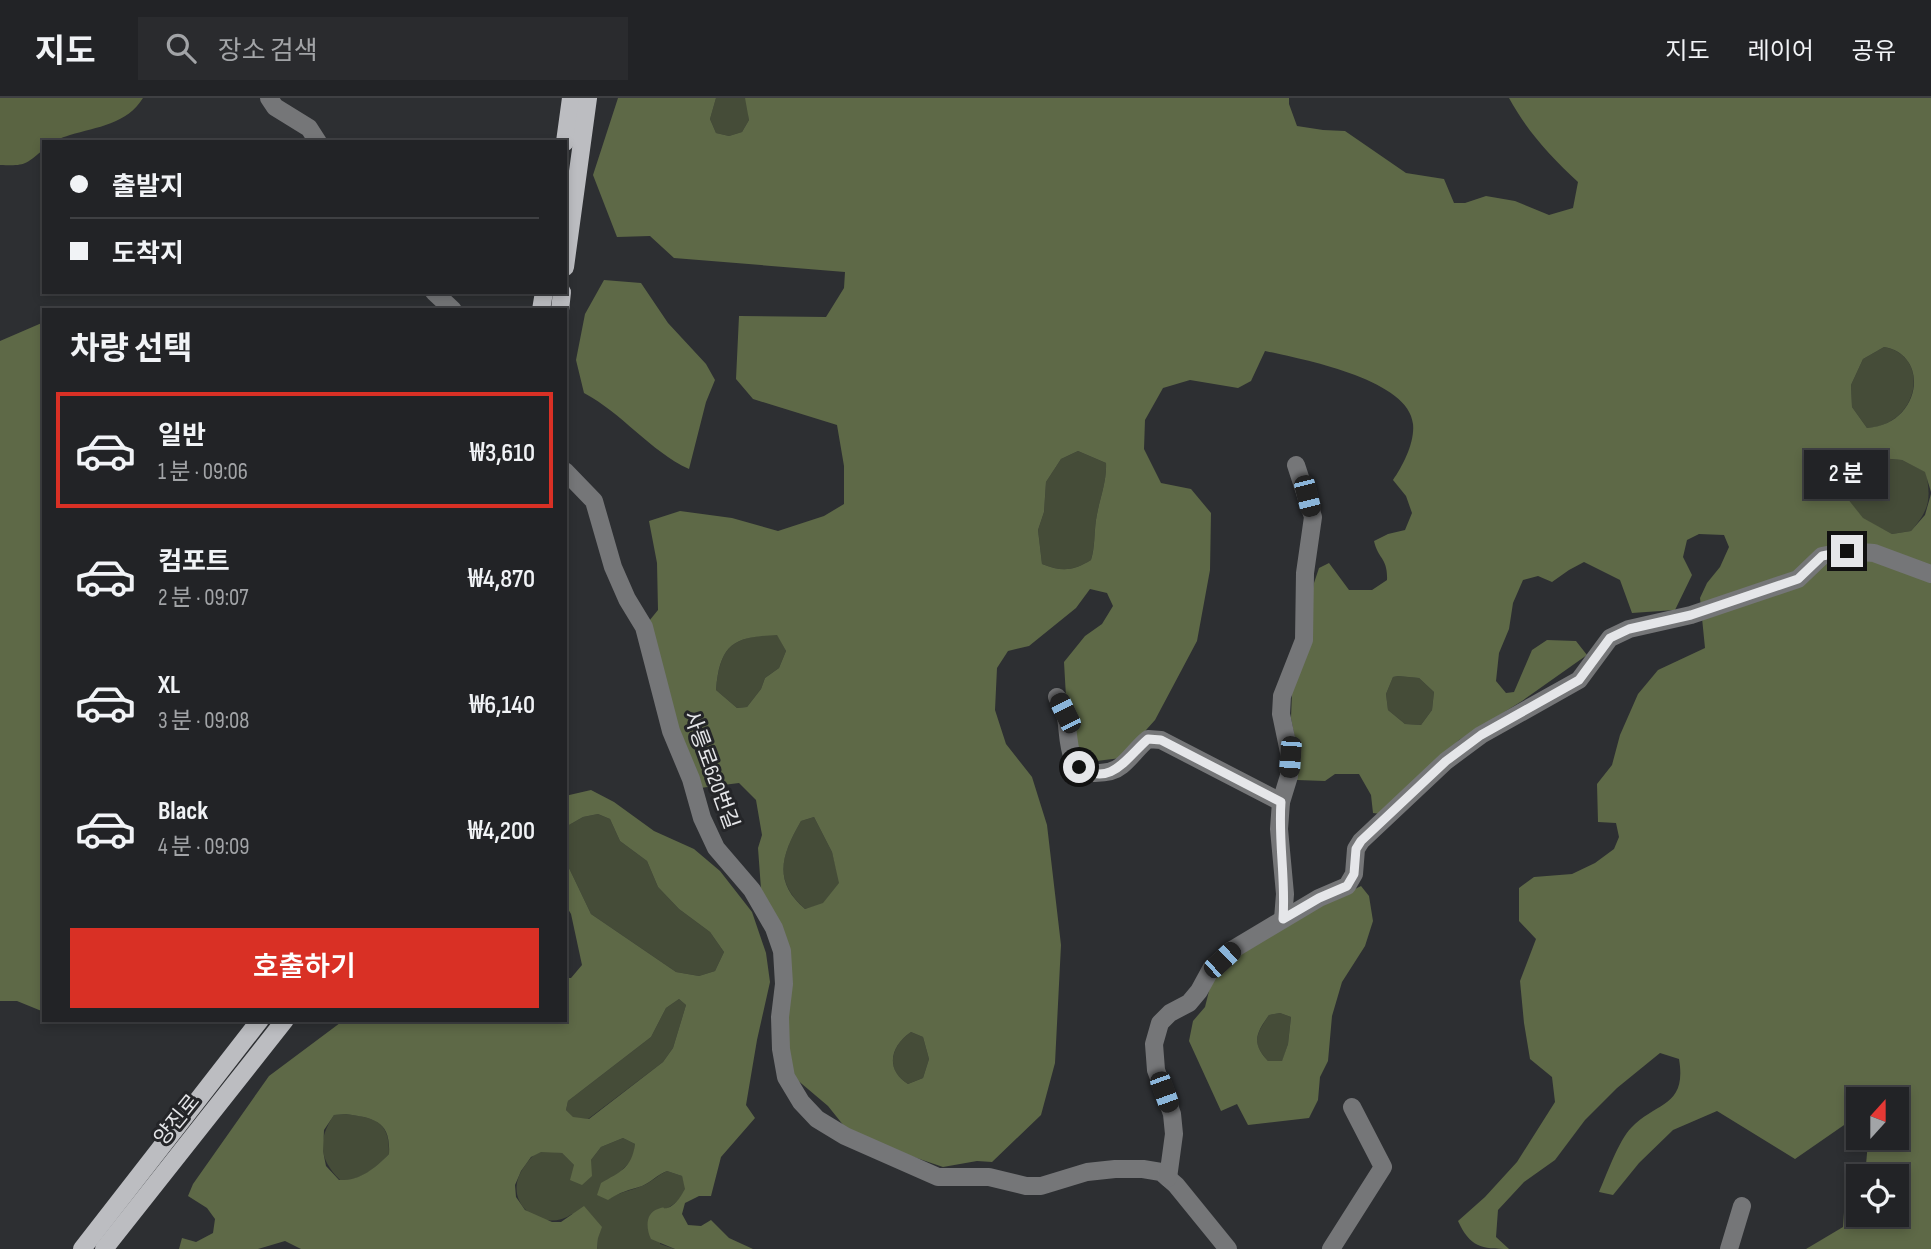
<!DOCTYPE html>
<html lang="ko">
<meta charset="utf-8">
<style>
:root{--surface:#222326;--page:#2a2b2e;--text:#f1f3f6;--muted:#a2a4a7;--line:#3f4043;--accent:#d93025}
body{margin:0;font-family:"Sofia Sans Condensed","Noto Sans KR",sans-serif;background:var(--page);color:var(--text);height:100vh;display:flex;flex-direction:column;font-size:26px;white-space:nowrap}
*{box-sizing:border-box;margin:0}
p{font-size:23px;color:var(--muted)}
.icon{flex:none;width:38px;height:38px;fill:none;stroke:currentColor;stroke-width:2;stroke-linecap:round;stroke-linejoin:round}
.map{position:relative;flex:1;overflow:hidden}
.details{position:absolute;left:42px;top:210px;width:525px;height:714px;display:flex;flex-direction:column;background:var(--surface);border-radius:0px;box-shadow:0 4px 10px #0003,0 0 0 2px var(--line)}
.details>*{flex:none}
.banner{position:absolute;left:42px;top:42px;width:525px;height:154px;border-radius:0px;box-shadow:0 4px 10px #0003,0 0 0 2px var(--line);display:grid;align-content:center;height:154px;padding:0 28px;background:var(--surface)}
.needle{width:46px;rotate:21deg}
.tools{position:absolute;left:1846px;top:989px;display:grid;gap:14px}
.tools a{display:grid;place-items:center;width:63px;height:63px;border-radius:0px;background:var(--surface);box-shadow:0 4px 10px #0003,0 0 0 2px var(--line);font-size:35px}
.end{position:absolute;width:32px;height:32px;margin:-16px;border:9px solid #e5e6e9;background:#111;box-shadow:0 0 0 4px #111}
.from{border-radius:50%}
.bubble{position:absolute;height:49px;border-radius:0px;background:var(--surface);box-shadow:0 4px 10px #0003,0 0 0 2px var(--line);font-size:23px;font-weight:600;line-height:49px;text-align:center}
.car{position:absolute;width:21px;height:42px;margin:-21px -10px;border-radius:9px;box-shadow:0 0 5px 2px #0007;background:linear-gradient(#222 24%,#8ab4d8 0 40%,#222 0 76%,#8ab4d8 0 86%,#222 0)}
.banner b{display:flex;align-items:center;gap:24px;height:66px;font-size:26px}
.banner b+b{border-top:2px solid var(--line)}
.banner i{width:18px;height:18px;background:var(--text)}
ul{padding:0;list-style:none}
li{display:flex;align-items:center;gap:21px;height:116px;margin:0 14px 10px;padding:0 14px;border:4px solid transparent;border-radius:0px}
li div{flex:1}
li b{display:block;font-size:26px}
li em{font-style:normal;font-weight:600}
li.on{border-color:var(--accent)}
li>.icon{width:63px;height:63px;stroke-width:1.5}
h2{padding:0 28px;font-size:32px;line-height:84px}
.action{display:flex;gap:14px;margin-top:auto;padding:14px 28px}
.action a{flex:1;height:80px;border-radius:0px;background:var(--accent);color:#fff;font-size:28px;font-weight:600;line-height:80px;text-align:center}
header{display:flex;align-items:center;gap:42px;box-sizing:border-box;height:98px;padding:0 35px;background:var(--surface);border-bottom:2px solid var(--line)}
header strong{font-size:33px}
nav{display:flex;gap:38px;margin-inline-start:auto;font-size:24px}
.search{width:490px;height:63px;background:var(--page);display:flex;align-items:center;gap:18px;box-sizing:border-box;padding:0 24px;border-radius:0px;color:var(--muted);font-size:26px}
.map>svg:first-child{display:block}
.green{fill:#454c38}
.forest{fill:#5e6947;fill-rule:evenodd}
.water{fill:#5a6442}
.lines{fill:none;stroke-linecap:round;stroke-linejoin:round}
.minor{stroke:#757678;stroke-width:18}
.major{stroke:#bcbdc1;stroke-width:18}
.route{stroke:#e5e6e9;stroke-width:9}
.labels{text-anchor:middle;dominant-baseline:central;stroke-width:6;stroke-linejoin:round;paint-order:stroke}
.street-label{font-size:21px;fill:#e5e6e9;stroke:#242528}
</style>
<header>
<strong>지도</strong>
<div class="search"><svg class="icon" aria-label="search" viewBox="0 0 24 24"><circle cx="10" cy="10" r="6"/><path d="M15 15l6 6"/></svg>장소 검색</div>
<nav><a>지도</a><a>레이어</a><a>공유</a></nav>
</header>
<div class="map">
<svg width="1931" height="1151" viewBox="0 0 1931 1151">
<rect width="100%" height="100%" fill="#2d2f32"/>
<!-- green -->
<g class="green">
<polygon points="716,0 745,0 747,2 749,22 742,34 729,38 716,35 710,21"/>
<path d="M1884 249C1931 257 1920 327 1867 330L1852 309 1851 287 1863 261Z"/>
<path d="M1078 353 1106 365C1107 384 1099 402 1096 422 1094 436 1095 448 1091 462 1073 473 1062 474 1042 466L1038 432 1044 414 1046 384 1061 361Z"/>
<path d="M1869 359 1902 362 1926 374C1931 401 1930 411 1911 433L1892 436 1863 421 1848 401 1847 378 1856 364Z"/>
<path d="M777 536 786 553 779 570 765 580 761 591 747 609 737 610 716 592C720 545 734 539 777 536Z"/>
<polygon points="1398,578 1419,580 1434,594 1432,612 1421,627 1405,626 1388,612 1386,596 1393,579"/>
<polygon points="598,716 610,721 620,743 647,763 658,789 679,811 710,834 724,854 715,873 699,878 676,874 591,816 569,770 566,747 569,727 583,719"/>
<path d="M814 719 832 754 840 785 823 806 805 811C772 782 782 756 801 723Z"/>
<polygon points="679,901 686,907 673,950 663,964 588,1021 573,1020 566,1012 568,1003 651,939 666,910"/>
<path d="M1280 915 1291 919 1288 946 1282 964 1268 963C1251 945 1256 936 1269 917Z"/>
<path d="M911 934 923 939 929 961 923 980 908 986C885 972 890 948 911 934Z"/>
<path d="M346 1016C374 1020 390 1022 389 1056 374 1071 361 1083 340 1082 319 1061 317 1042 334 1017Z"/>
<path d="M623 1040 635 1046 634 1060 622 1072 608 1101C620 1094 629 1093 642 1088 650 1085 658 1077 667 1073L682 1078 686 1091 678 1103 668 1110 660 1146 675 1151H597L598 1140 572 1116C542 1137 499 1104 524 1069 528 1063 533 1056 540 1054 546 1052 556 1054 562 1055L574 1067 591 1062 601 1049Z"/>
</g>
<!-- forest -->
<g class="forest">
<path d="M618 0H716L710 21 716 35 729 38 742 34 749 22 745 0H1289V6L1297 28 1323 32 1345 33 1406 75 1444 81 1454 105H1465L1486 98 1515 103 1549 117 1573 110 1578 84C1551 59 1527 33 1509 0H1931V394L1925 374 1902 362 1869 359 1856 364 1847 378 1848 401 1863 420 1892 436 1911 433 1925 417 1931 396V1151H1806L1843 1129 1844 1114 1858 1095V1116H1897V1078H1865L1868 1044 1863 1040H1897V1001H1858V1035L1847 1025 1795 1061 1717 1013 1673 1032 1639 1065 1613 1097 1599 1094C1606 1078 1619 1042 1631 1030 1657 1003 1687 1009 1679 961L1660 955 1617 990 1585 1022 1555 1062 1524 1084 1498 1112 1496 1139 1509 1151C1481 1151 1470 1149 1458 1123L1485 1099 1517 1064 1555 1004 1552 979 1530 961 1524 925 1520 883 1536 841 1519 823V790L1534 779 1572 776 1595 765 1614 751 1619 739 1616 725 1598 724 1597 686 1612 667 1620 637 1638 596 1658 572 1705 550 1700 500 1707 485 1720 469 1729 449 1724 437 1699 436 1687 442 1683 459 1692 477 1675 512 1632 515 1620 482 1584 464 1569 472 1552 484 1538 478 1523 482 1513 505 1509 531 1499 555 1496 583 1506 595 1514 594 1532 552 1547 542 1576 543 1587 557 1522 603 1459 642 1381 716 1373 715 1371 697 1359 676H1335L1325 683 1297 682V651L1291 620 1292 594 1314 485 1319 470 1329 465 1349 492H1372L1387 482C1388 460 1378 461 1374 443L1388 436 1405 432 1412 415 1406 398 1393 382C1403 368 1415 344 1413 326 1409 281 1301 261 1265 253L1251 283 1238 290 1190 282 1163 290 1145 322 1144 351 1161 385 1191 391 1211 415 1210 472 1197 543 1155 622 1121 660 1088 664 1074 643 1066 599 1064 564 1085 538 1102 526 1113 508 1107 495 1090 491 1076 510 1029 548 1008 553 997 570 995 612 1006 646 1032 679 1047 727 1061 847 1055 965 1041 1017 992 1064 977 1063 943 1069 852 1038 828 1008 789 975 786 864 761 791 758 750 762 737 756 702 739 685 700 690 670 622 645 528 658 512 657 465 649 423 680 413 732 420 778 433 824 418 844 406V368L837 327 753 301 736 281 739 218 826 219 844 190 845 174 674 160 650 138 617 139 593 77ZM1884 249C1931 257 1921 327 1867 330L1852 309 1851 287 1863 261ZM1078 353 1106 365C1107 384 1099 402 1096 422 1094 436 1095 449 1091 462 1073 473 1062 474 1042 466L1038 432 1044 414 1046 384 1061 361ZM777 537 786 553 779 570 765 580 761 591 747 609 737 610 716 592C720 545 734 539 777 537ZM1398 578 1419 580 1434 594 1432 612 1421 627 1405 626 1388 612 1386 596 1393 579ZM814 719 832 754 839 785 823 805 805 811C772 783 782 756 801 723ZM911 934 923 939 929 961 923 980 908 986C885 972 890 948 911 934Z"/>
<path d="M604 182 641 185 668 225 706 266 715 282 706 304 689 371C650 353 622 315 584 295L576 262 585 216Z"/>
<polygon points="44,224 44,914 17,903 0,903 0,243"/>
<path d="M591 692 614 704 654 733 694 751 720 773 752 814 766 855 770 884 757 942 746 1007 755 1020 721 1059 711 1098H699L685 1105 682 1116 688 1127 701 1128 711 1122 729 1140 753 1151H675L651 1141C646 1131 645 1115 658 1111 669 1107 659 1113 670 1109 677 1105 681 1098 685 1091L682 1078 667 1073C658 1076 650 1085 642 1088 629 1092 620 1094 608 1102L597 1097 601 1085C620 1074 632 1070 635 1046L623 1040 601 1049 591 1062 592 1078 582 1087 570 1082 574 1067 562 1055 541 1054 531 1059 521 1073 515 1087 516 1099 525 1112 552 1124H561L584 1108 602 1129 598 1140 597 1151H301L285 1143 258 1151H179L182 1140 196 1144 213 1135 215 1121 207 1110 188 1098 193 1086 269 978 344 922H565V880H571L582 867 571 816 565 806V698ZM598 716 610 721 620 743 647 763 658 789 679 811 710 834 724 854 715 873 699 878 676 874 591 816 569 770 566 747 569 727 583 719ZM679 901 686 907 673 950 663 964 589 1021 573 1019 566 1012 568 1003 651 939 666 910ZM346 1016C374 1020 391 1023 389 1056 374 1071 360 1083 339 1082L326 1068 323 1053 324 1032 334 1017Z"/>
<path d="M1361 788 1369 798 1373 823 1365 848 1342 884 1332 918 1328 963 1320 979 1318 1002 1309 1020 1248 1027 1237 1006 1221 1013 1189 943 1193 923 1205 909 1212 881 1228 864 1292 823ZM1280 915 1291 919 1288 946 1282 963H1268C1251 945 1256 935 1269 917Z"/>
</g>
<!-- water -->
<path class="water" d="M0 0H143C127 26 97 29 70 37 60 40 54 44 44 44V51C25 67 25 68 0 67Z"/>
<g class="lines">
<!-- minor -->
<g class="minor">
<polyline points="269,0 275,9 309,30 318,44"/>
<polyline points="434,194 453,212"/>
<polyline points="565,373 594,403 613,469 627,501 644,529 671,633 691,681 702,720 716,750 752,792 774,830 782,853 784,886 780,919 781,951 786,979 801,1004 817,1021 845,1038 938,1079 989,1079 1026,1088 1041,1088 1087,1074 1115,1071 1143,1071 1161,1074 1176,1087 1228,1151"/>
<path d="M1057 599C1060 604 1063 609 1065 614 1070 633 1064 676 1095 675 1104 675 1114 674 1121 668 1131 660 1138 649 1148 641L1161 642 1281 704"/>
<polyline points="1283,821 1285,796 1279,731 1281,704 1289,678 1290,659 1281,616 1282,598 1304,542 1305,475 1313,419 1296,367"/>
<polyline points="1168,1080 1174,1036 1172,1016 1156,972 1154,946 1160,925 1170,915 1189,905 1199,893 1211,871 1232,852 1319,800 1347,788 1354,776 1356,751 1361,743 1446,663 1481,637 1579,582 1610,540 1629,531 1691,517 1798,481 1822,458 1847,453 1874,455 1931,476"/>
<polyline points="1331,1151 1383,1069 1352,1009"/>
<polyline points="1729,1151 1742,1108"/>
</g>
<!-- major -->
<g class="major">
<polyline points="565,44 571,0"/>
<polyline points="565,169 588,0"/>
<polyline points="541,212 544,194"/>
<polyline points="560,212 562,194"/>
<polyline points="82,1151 260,922"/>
<polyline points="104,1151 285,922"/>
</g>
</g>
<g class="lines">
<!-- route -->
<path class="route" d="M1079 669C1111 690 1127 659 1148 641L1161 642 1281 704C1278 743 1286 781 1283 821L1319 800 1347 788 1354 776 1356 751 1361 743 1446 663 1481 637 1579 582 1610 540 1629 531 1691 517 1798 481 1822 458 1847 453"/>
</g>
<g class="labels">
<!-- street labels -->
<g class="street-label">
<text transform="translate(711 672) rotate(70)">사릉로620번길</text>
<text transform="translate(177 1022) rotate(-51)">양진로</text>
</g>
</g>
</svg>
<div class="tools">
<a><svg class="needle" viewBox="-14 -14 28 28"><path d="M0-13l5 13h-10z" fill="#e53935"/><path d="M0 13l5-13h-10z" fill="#a2a4a7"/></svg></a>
<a><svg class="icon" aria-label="locate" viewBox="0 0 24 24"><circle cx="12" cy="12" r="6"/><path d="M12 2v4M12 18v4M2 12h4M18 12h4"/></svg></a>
</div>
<i class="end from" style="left:1079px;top:669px"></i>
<i class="end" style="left:1847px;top:453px"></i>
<div class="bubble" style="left:1804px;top:352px;width:84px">2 분</div>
<i class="car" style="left:1307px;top:398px;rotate:166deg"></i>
<i class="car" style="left:1065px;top:615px;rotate:334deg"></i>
<i class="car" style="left:1290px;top:659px;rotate:184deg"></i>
<i class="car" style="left:1222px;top:862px;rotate:47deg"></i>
<i class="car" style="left:1164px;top:994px;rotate:160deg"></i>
<div class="banner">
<b><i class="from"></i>출발지</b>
<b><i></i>도착지</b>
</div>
<section class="details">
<h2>차량 선택</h2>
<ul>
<li class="on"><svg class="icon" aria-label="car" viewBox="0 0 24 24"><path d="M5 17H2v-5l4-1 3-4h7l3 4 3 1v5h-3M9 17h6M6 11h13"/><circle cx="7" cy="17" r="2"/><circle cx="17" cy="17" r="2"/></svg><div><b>일반</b><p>1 분 · 09:06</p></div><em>₩3,610</em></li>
<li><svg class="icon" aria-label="car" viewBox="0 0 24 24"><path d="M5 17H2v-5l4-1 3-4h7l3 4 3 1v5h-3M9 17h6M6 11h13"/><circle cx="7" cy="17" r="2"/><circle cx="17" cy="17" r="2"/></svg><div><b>컴포트</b><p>2 분 · 09:07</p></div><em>₩4,870</em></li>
<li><svg class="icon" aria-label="car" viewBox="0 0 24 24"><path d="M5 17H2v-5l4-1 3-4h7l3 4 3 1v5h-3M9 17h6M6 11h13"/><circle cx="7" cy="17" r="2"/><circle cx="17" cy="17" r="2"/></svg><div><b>XL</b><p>3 분 · 09:08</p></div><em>₩6,140</em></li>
<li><svg class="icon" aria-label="car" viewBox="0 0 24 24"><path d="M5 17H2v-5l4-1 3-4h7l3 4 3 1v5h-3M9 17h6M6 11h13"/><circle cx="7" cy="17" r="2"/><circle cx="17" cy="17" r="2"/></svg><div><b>Black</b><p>4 분 · 09:09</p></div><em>₩4,200</em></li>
</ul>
<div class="action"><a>호출하기</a></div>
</section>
</div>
